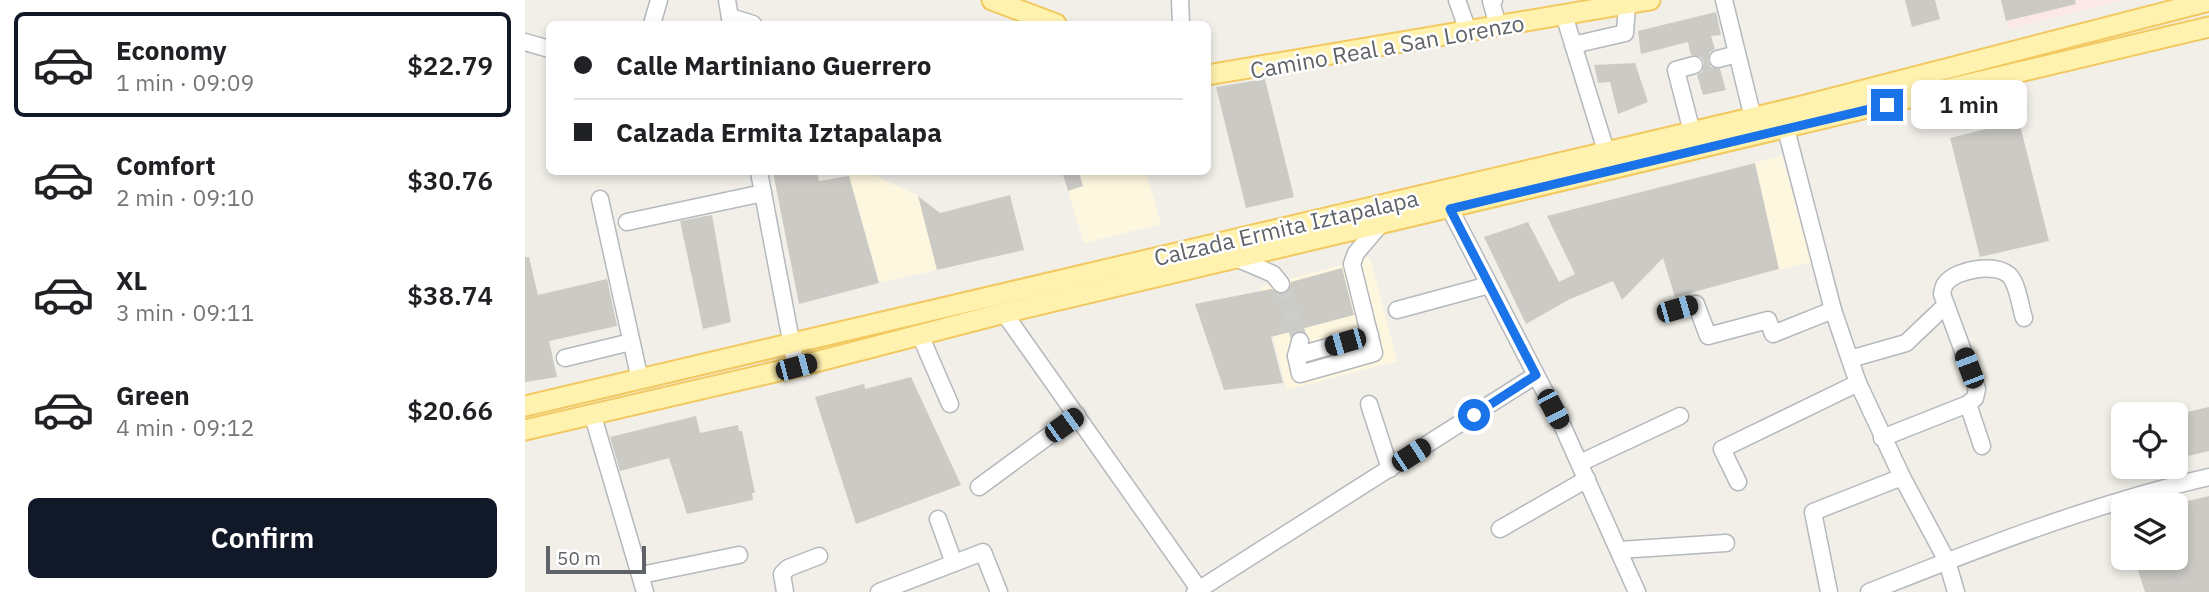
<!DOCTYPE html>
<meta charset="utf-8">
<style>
:root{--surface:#fff;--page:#f6f6f6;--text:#202124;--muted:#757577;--line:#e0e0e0;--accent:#111827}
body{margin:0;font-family:"IBM Plex Sans",sans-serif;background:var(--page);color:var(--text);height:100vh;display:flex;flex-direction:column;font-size:26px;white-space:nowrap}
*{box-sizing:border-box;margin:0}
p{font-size:23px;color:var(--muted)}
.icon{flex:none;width:38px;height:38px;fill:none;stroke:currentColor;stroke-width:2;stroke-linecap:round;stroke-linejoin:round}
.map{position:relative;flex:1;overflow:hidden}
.drawer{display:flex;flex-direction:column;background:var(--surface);width:525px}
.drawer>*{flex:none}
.guide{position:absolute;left:21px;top:21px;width:665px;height:154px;border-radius:10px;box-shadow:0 4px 10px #0003;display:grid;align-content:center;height:154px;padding:0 28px;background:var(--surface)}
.tools{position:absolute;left:1586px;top:402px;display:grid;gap:14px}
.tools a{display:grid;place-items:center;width:77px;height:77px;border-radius:10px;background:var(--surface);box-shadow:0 4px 10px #0003;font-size:35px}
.scale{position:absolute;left:21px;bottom:18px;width:100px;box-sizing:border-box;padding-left:7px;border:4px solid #5f6368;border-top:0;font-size:19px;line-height:24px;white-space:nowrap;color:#5f6368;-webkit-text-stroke:5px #fff;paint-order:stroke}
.end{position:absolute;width:32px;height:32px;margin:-16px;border:9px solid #1a73e8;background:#fff;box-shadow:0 0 0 4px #fff}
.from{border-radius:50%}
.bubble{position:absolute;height:49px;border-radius:10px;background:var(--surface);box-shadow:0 4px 10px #0003;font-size:23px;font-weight:600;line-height:49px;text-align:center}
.car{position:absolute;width:21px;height:42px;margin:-21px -10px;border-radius:9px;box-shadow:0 0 5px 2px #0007;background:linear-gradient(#222 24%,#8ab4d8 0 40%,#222 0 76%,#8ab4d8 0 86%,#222 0)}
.guide b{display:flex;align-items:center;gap:24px;height:66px;font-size:26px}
.guide b+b{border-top:2px solid var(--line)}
.guide i{width:18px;height:18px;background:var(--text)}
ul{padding:12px 0 0;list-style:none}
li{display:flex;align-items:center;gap:21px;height:105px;margin:0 14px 10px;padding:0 14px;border:4px solid transparent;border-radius:10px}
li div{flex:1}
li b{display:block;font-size:26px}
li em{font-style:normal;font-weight:600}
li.current{border-color:var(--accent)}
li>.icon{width:63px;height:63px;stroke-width:1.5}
.primary-button{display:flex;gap:14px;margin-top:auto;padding:14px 28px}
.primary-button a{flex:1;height:80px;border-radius:10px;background:var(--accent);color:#fff;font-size:28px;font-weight:600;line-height:80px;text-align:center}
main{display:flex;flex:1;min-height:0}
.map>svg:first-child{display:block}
.commercial{fill:#fef7e0}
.medical{fill:#fce8e6}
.building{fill:#cccac5}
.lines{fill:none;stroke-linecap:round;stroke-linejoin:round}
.minor-tunnel{stroke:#ccccc8;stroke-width:16;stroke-dasharray:16 8;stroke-linecap:butt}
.minor-casing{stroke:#b5b8bc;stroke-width:19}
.major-casing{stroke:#f2c960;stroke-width:23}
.minor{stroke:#fff;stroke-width:16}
.major{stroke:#fff2af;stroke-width:19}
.route{stroke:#1a73e8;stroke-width:9}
.labels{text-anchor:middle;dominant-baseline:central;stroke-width:5;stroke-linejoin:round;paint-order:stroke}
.street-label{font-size:23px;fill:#5f6368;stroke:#fff}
</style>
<main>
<section class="drawer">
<ul>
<li class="current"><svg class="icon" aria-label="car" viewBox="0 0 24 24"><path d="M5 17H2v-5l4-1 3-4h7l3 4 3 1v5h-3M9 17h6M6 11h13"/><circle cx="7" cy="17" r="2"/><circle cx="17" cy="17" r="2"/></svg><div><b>Economy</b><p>1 min · 09:09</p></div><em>$22.79</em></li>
<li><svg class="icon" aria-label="car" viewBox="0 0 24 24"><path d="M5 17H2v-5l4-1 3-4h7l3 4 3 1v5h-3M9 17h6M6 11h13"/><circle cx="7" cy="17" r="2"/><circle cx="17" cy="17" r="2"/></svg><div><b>Comfort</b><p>2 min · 09:10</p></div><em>$30.76</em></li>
<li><svg class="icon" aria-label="car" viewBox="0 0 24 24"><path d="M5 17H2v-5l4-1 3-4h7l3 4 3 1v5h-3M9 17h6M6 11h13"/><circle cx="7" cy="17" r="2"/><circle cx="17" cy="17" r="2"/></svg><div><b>XL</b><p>3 min · 09:11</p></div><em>$38.74</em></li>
<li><svg class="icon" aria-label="car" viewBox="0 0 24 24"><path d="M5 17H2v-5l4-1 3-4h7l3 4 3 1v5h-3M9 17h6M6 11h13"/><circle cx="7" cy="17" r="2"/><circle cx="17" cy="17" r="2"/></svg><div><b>Green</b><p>4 min · 09:12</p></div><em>$20.66</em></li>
</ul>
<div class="primary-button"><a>Confirm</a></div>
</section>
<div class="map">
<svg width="1684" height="592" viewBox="0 0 1684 592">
<rect width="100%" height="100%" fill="#f1efe8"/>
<!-- commercial -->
<g class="commercial">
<polygon points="1257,156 1286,262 1215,279 1189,173"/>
<polygon points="323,172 343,172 393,196 416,213 485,195 499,250 354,283"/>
<polygon points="537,172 621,172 636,224 559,243"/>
<polygon points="845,257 872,361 762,390 735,287"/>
</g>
<!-- medical -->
<polygon class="medical" points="1476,0 1601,0 1483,28"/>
<!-- building -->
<g class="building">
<polygon points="1380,0 1410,0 1415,19 1387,27"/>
<polygon points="1476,0 1550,0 1551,4 1481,21"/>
<polygon points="1191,12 1196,35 1186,36 1190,49 1185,52 1183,61 1186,67 1195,69 1201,90 1178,95 1172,75 1177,72 1179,63 1176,57 1166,55 1163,42 1116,54 1113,31"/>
<polygon points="1110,63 1123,102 1093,114 1085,82 1073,83 1069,65"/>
<polygon points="740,79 769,197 721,208 691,87"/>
<polygon points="1494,121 1524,241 1455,257 1425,138"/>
<polygon points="1230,163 1254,269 1150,297 1138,258 1097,300 1088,281 1043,300 1001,324 959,237 1003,222 1034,282 1050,274 1022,216"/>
<polygon points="248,172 292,172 294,181 324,176 354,283 274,304"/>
<polygon points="537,172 554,172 558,186 543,191"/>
<polygon points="485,195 499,250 412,270 393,196 415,213"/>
<polygon points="187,215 206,322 178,329 155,221"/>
<polygon points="0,257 4,257 13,295 82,279 92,326 24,341 32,377 0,382"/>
<polygon points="817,268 829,315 746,337 758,383 699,390 670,304 746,289 758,294 765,288 766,282"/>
<polygon points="386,377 436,485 331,524 290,397 339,384 340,389"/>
<polygon points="1684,407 1684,451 1650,459 1650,415"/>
<polygon points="171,416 175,433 213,425 214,431 217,431 230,493 227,493 228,500 162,514 144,458 95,471 85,437"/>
<polygon points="1684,496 1684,592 1620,592 1609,558 1650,558 1650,504"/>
</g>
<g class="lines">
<!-- minor-tunnel -->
<polyline class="minor-tunnel" points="756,284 775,341"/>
<defs>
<g id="minor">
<polyline points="202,0 206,24"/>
<polyline points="655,0 656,24"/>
<polyline points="932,0 943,31"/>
<polyline points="969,0 966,1 973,26"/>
<polyline points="1199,0 1228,118"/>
<polyline points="1039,15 1081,151"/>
<polyline points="205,17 228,24"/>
<polyline points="127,24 134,0"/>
<polyline points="0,42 24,49"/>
<polyline points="1048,45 1100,33 1102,5"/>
<polyline points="1193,59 1212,54"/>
<polyline points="1261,129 1308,310 1333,383 1377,477 1422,561 1431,592"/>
<polyline points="1167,132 1151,70 1169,65"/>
<polyline points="234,172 271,367"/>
<polyline points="75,199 115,380"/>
<polyline points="925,209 1037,425 1112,592"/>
<polyline points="102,222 238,193"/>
<polyline points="713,259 748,274 756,284"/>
<polyline points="1152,309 1171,304 1183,336 1243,320 1248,334 1308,310"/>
<polyline points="872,310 964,285"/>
<polyline points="479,313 676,592"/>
<polyline points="395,335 425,404"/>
<polyline points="775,341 771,356 775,374 849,353 827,264 831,253 854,226"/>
<polyline points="771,356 845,335"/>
<polyline points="40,358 106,342"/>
<polyline points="1325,359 1381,343 1421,305"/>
<polyline points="844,404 865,469"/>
<polyline points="1443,404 1457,446"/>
<polyline points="67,413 120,592"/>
<path d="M1357 438 1443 404 1450 398 1452 389 1417 294C1418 290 1418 286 1421 283 1432 269 1470 263 1484 275 1493 284 1495 306 1499 318"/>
<polyline points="1055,463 1155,416"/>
<polyline points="1213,482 1197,449 1333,383"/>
<polyline points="454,487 552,415"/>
<polyline points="413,519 429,563"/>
<polyline points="975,529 1062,479"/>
<polyline points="1094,550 1201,543"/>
<polyline points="116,575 214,555"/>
<polyline points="260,592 257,574 263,568 294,556"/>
<polyline points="354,592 458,552 474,592"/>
<polyline points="670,592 1011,375"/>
<polyline points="1304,592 1288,512 1377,477"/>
<path d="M1344 592C1455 548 1567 504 1684 477"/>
</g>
<g id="major">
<polyline points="467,0 531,24"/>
<polyline points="682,75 1125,0"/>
<polyline points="0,406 1277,106 1684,1"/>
<polyline points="0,430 271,367 479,313 1684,27"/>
</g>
</defs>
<!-- minor casing -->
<use href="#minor" class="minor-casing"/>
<!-- major casing -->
<use href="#major" class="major-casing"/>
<!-- minor -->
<use href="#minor" class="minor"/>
<!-- major -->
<use href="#major" class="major"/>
</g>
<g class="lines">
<!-- route -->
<polyline class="route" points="949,415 1011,375 925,209 1362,105"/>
</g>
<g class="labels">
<!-- street labels -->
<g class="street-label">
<text transform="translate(862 46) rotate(-10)">Camino Real a San Lorenzo</text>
<text transform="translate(761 227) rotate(-13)">Calzada Ermita Iztapalapa</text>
</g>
</g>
</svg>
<div class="tools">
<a><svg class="icon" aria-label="locate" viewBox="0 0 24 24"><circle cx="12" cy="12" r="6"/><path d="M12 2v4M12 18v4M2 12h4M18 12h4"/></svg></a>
<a><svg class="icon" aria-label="layers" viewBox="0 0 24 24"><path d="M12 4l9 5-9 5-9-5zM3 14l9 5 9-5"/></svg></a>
</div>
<div class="scale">50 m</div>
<i class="end from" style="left:949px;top:415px"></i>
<i class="end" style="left:1362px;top:105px"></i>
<div class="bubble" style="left:1386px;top:80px;width:116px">1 min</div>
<i class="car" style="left:1152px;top:309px;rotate:74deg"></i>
<i class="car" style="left:820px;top:342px;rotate:254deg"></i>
<i class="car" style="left:271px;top:367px;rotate:75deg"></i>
<i class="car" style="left:1444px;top:368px;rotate:339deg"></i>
<i class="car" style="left:1028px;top:409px;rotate:152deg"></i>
<i class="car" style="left:539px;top:425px;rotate:54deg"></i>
<i class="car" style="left:886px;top:455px;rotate:57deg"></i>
<div class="guide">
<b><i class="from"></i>Calle Martiniano Guerrero</b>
<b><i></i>Calzada Ermita Iztapalapa</b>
</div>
</div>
</main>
